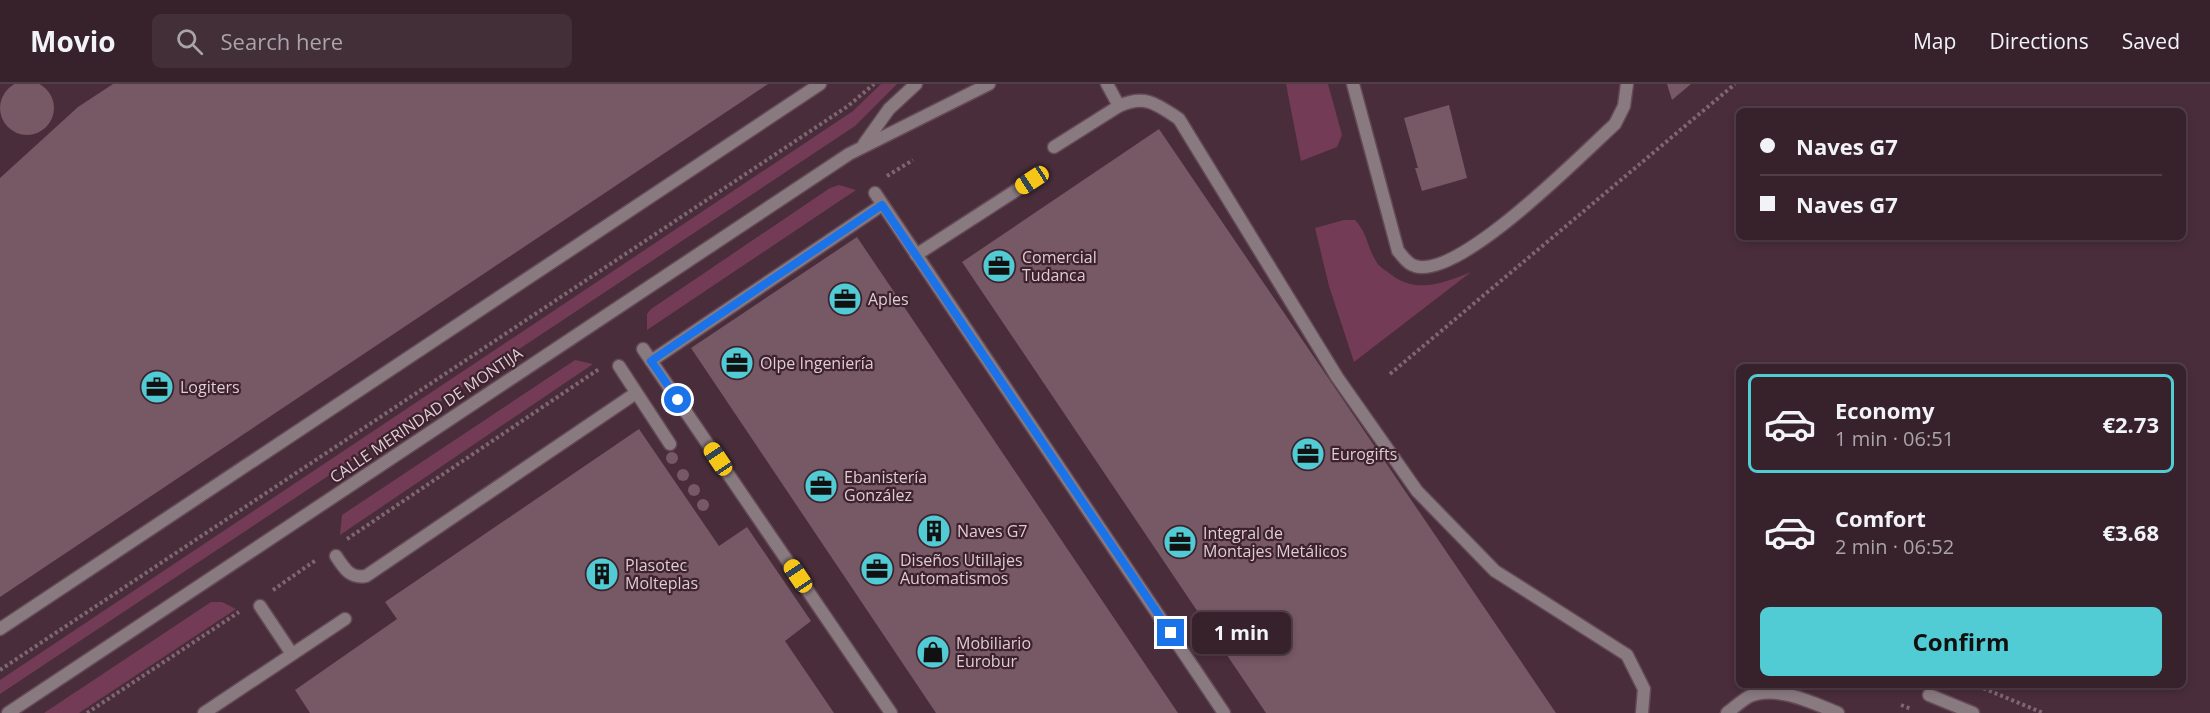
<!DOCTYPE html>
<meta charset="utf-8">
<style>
:root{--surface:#37222c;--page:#422f38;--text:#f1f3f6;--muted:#aaa4a9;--line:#513f48;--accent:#51ccd5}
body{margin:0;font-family:"Open Sans",sans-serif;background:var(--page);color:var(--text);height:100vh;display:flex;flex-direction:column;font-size:22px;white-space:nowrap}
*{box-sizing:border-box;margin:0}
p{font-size:20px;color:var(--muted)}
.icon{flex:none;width:33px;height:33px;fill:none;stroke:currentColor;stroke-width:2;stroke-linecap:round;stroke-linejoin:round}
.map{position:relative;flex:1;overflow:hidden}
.sheet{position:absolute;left:1736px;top:280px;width:450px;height:324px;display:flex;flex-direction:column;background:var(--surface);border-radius:9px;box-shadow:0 3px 9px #0003,0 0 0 2px var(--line)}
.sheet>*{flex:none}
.hud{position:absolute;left:1736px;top:24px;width:450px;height:132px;border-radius:9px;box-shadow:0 3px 9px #0003,0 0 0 2px var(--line);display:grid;align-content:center;height:132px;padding:0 24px;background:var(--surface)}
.end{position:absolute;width:27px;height:27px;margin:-14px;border:8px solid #1a73e8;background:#fff;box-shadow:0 0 0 3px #fff}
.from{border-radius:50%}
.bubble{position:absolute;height:42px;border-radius:9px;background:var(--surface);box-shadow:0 3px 9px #0003,0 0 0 2px var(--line);font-size:20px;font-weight:700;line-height:42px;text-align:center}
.car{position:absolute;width:18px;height:36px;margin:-18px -9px;border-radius:8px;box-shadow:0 0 4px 2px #0007;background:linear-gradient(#f5c518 24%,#345 0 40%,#f5c518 0 76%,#345 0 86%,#f5c518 0)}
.hud b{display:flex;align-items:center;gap:21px;height:57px;font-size:22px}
.hud b+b{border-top:2px solid var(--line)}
.hud i{width:15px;height:15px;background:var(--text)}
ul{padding:10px 0 0;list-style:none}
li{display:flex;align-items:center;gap:18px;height:99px;margin:0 12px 9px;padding:0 12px;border:3px solid transparent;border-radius:9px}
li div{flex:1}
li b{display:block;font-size:22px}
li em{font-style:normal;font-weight:700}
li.selected{border-color:var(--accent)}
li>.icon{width:54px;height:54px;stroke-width:1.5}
.primary-button{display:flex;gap:12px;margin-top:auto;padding:12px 24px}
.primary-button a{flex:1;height:69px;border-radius:9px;background:var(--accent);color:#111;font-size:24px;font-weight:700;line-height:69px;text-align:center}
header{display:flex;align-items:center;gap:36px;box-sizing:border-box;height:84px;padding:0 30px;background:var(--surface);border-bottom:2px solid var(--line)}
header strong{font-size:28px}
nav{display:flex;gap:33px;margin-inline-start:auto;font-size:21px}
.search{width:420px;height:54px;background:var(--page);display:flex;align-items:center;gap:15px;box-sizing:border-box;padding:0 21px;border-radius:9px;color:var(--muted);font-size:22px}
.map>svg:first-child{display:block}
.green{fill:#733b55}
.building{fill:#775865}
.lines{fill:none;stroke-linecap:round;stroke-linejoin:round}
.lane-casing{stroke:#644a56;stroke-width:15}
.street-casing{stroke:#644a56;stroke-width:15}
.path{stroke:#7f6771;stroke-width:4;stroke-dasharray:3 3;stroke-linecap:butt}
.lane{stroke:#897a80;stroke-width:12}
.street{stroke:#897a80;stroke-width:12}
.route{stroke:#1a73e8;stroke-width:8}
.labels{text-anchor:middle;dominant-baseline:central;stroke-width:4.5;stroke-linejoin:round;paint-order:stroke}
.poi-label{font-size:16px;fill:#dfcdd4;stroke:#3e232f;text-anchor:start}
.street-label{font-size:16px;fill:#dfcdd4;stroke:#3e232f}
</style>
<header>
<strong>Movio</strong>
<div class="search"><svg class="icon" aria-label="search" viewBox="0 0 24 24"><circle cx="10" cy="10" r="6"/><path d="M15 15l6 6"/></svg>Search here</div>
<nav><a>Map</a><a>Directions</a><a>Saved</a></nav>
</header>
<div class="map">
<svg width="2210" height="629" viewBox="0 0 2210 629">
<rect width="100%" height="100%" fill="#492d3a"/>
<!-- green -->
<g class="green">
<polygon points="881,0 897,0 855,42 0,610 0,596 853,27"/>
<polygon points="1286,0 1328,0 1342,51 1337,63 1301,77"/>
<polygon points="839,101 856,106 647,246 647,230 651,225 830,104"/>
<path d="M1344 136H1355C1369 152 1366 161 1376 177 1378 182 1385 186 1389 189 1415 211 1444 199 1471 188L1354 278 1329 202 1315 144Z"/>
<polygon points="575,276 593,280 340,451 342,431"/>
<polygon points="211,518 222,518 236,525 79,629 44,629"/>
</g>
<!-- building -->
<g class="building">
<circle cx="27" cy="24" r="27"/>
<polygon points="113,0 768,0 0,513 0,94 78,23"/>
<polygon points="1667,0 1691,0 1672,16"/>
<polygon points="1449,21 1467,94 1422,107 1415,84 1418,84 1404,34"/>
<polygon points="1159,45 1556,629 1266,629 962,178"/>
<polygon points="857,153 1178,629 936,629 691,264"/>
<polygon points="639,345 719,462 747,443 811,537 785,557 834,629 310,629 295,606 397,535 385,518"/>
<circle cx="672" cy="374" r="6"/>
<circle cx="683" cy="391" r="6"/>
<circle cx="694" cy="406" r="6"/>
<circle cx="703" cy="421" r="6"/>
</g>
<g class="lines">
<defs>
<g id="lane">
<path d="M1107 0 1119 22C1145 10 1157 20 1179 35L1337 293 1417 407 1495 487 1627 571 1644 605 1642 629"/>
<path d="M1353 0 1398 167C1403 172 1407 180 1415 182 1459 196 1581 71 1615 40L1624 22 1627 0"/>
<polyline points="1054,63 1119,22"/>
<polyline points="875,109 1224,629"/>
<polyline points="916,171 1032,96"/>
<polyline points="643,265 891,629"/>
<polyline points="651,277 882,121"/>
<polyline points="619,282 670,360"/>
<path d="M336 472C344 484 350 495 366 492L636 309"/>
<polyline points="260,522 292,570"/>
<polyline points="0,545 820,0"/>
<polyline points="204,629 345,535"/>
<path d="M1727 629C1734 624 1742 616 1750 612 1778 601 1813 619 1838 629"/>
</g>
<g id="street">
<polyline points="864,60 889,25 916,0"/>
<polyline points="1929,611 1973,629"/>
<polyline points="8,629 849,70 989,0"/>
</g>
</defs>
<!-- lane casing -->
<use href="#lane" class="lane-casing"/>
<!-- street casing -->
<use href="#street" class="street-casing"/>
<!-- path -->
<g class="path">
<polyline points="887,92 913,76"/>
<polyline points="1390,290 1735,0"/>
<polyline points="347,455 599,285"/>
<polyline points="273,506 316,476"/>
<polyline points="0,586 848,22 874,0"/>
<polyline points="1978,602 2043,629"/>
<polyline points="1901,621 1911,625"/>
<polyline points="87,629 239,528"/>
</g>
<!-- lane -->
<use href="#lane" class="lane"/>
<!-- street -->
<use href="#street" class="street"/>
</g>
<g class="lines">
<!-- route -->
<polyline class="route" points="678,316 651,277 882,121 1171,549"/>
</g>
<!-- icons -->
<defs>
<symbol id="office-disc" viewBox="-11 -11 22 22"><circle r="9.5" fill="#51ccd5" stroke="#3e232f"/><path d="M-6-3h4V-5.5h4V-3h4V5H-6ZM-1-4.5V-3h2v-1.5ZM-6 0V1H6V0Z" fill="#111"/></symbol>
<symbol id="building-disc" viewBox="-11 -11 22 22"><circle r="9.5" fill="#51ccd5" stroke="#3e232f"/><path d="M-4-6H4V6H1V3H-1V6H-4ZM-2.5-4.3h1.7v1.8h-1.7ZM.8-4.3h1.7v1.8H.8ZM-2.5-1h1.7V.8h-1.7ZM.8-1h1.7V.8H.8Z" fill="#111"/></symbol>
<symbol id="shop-disc" viewBox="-11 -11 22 22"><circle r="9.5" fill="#51ccd5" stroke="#3e232f"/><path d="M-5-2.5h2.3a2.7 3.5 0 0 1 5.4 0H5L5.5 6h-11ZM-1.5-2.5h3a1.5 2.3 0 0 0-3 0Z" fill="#111"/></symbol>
</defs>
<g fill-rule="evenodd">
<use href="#office-disc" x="980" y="163" width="38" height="38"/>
<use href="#office-disc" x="826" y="196" width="38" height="38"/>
<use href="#office-disc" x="718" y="260" width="38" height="38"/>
<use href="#office-disc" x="138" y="284" width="38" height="38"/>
<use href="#office-disc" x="1289" y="351" width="38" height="38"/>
<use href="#office-disc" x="802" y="383" width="38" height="38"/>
<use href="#building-disc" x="915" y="428" width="38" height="38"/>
<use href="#office-disc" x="1161" y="439" width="38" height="38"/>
<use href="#office-disc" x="858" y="466" width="38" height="38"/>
<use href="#building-disc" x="583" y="471" width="38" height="38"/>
<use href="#shop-disc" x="914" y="549" width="38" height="38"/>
</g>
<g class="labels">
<!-- poi labels -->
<g class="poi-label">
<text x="1022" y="173">Comercial<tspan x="1022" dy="18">Tudanca</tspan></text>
<text x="868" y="215">Aples</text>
<text x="760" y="279">Olpe Ingeniería</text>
<text x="180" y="303">Logiters</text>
<text x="1331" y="370">Eurogifts</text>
<text x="844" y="393">Ebanistería<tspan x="844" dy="18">González</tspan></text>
<text x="957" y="447">Naves G7</text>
<text x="1203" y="449">Integral de<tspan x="1203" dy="18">Montajes Metálicos</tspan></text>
<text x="900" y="476">Diseños Utillajes<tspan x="900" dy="18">Automatismos</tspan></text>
<text x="625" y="481">Plasotec<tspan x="625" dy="18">Molteplas</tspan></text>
<text x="956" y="559">Mobiliario<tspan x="956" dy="18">Eurobur</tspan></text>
</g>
<!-- street labels -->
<g class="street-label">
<text transform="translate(426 331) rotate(-34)">CALLE MERINDAD DE MONTIJA</text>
</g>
</g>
</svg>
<i class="end from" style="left:678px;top:316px"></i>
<i class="end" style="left:1171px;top:549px"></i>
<div class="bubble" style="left:1192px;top:528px;width:99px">1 min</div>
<i class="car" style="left:1032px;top:96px;rotate:237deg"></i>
<i class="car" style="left:718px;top:375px;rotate:326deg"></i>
<i class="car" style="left:798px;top:492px;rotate:326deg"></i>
<div class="hud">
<b><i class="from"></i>Naves G7</b>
<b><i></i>Naves G7</b>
</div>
<section class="sheet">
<ul>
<li class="selected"><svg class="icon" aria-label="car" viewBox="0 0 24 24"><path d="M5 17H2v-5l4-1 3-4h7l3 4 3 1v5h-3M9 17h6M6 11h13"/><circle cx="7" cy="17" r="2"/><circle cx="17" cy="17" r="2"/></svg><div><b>Economy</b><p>1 min · 06:51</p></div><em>€2.73</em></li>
<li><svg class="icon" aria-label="car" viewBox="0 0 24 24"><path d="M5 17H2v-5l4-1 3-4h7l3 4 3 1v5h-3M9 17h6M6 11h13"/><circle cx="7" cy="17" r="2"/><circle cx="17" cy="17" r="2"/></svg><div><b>Comfort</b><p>2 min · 06:52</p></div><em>€3.68</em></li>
</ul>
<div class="primary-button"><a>Confirm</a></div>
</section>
</div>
